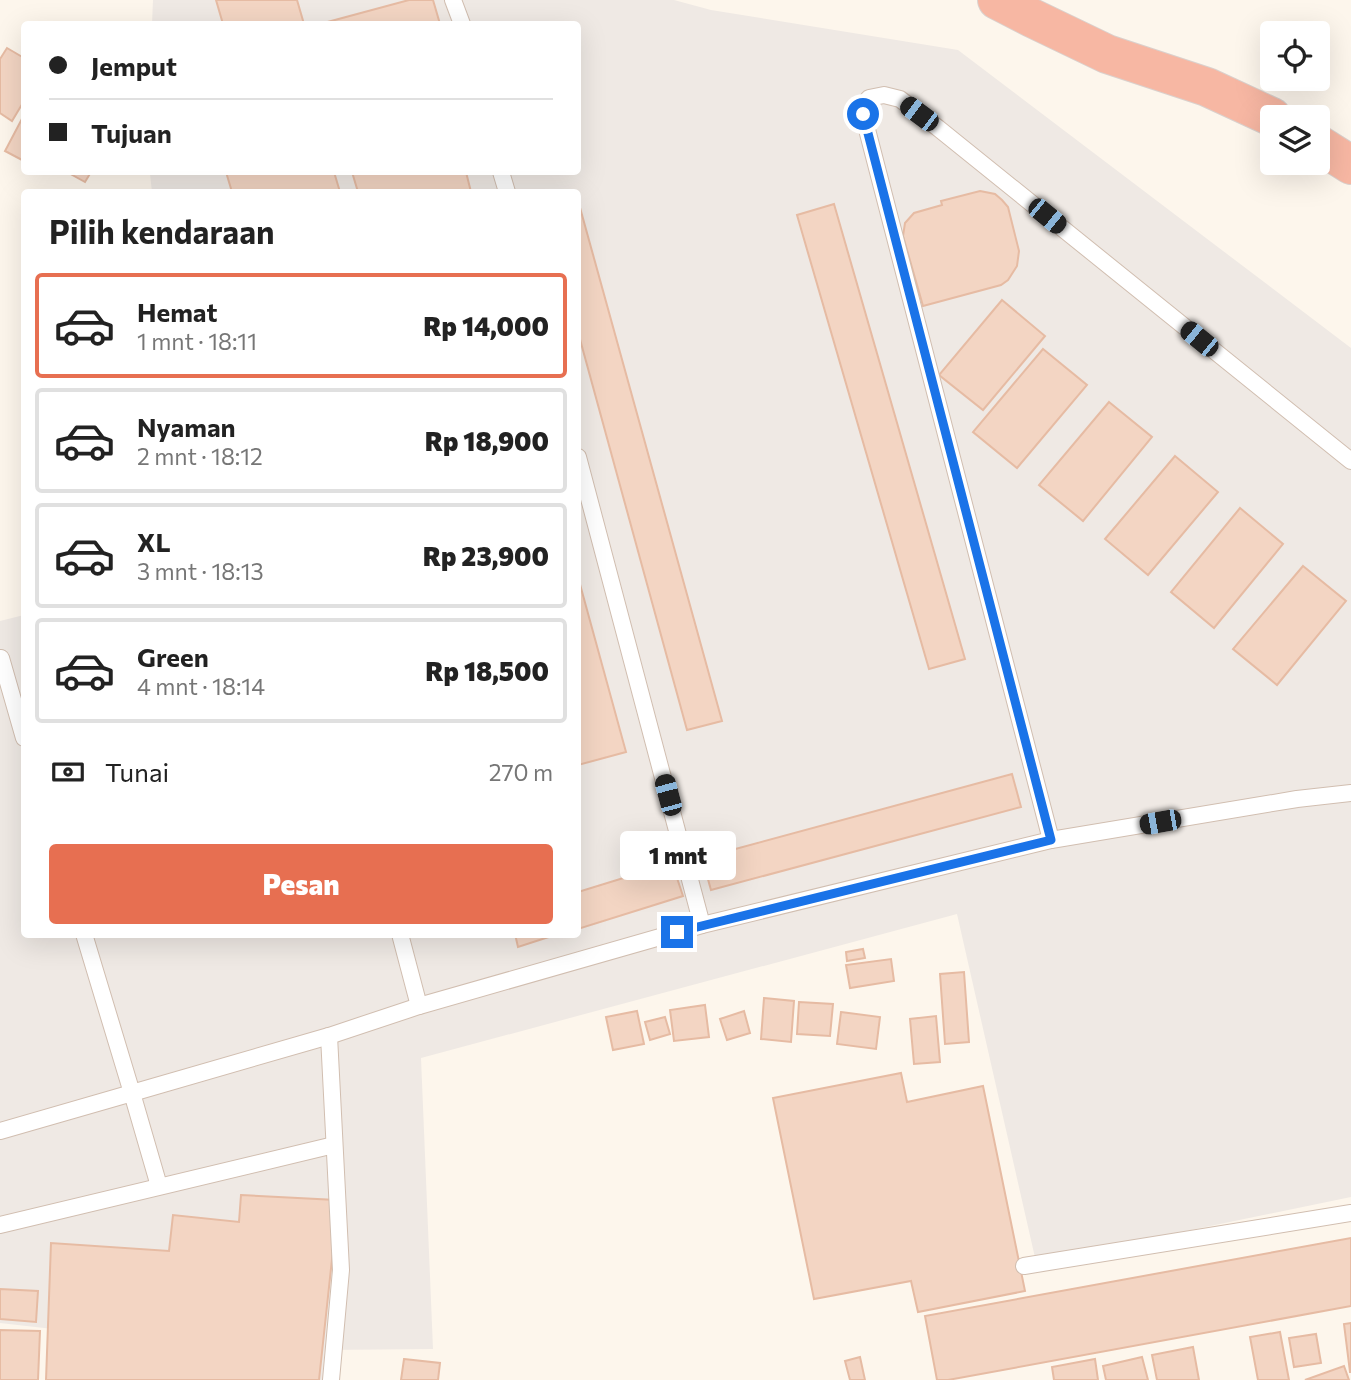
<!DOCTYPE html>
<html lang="id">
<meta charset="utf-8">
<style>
:root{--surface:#fff;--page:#f6f6f6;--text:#222;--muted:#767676;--line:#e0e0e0;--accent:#e76f51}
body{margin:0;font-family:Commissioner,sans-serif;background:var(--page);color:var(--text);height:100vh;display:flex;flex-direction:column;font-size:26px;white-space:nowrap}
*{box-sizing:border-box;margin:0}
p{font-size:23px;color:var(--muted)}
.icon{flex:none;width:38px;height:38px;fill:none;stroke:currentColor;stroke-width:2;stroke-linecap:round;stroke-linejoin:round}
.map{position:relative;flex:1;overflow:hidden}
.drawer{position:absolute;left:21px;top:189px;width:560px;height:749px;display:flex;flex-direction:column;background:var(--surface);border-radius:7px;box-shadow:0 7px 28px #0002}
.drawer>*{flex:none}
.top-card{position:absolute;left:21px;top:21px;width:560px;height:154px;border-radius:7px;box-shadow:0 7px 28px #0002;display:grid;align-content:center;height:154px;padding:0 28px;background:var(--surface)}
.buttons{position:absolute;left:1260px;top:21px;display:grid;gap:14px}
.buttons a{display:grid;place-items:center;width:70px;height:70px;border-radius:7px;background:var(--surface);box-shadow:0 7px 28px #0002;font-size:35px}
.end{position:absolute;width:32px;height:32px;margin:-16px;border:9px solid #1a73e8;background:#fff;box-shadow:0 0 0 4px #fff}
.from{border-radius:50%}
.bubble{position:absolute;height:49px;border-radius:7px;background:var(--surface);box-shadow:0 7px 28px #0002;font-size:23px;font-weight:800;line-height:49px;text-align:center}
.car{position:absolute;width:21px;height:42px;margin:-21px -10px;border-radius:9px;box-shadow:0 0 5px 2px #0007;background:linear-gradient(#222 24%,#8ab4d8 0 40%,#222 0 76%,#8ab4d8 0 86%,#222 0)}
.top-card b{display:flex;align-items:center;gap:24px;height:66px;font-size:26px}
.top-card b+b{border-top:2px solid var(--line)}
.top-card i{width:18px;height:18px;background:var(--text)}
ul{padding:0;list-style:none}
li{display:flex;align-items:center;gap:21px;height:105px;margin:0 14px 10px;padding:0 14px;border:4px solid var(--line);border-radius:7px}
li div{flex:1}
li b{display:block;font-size:26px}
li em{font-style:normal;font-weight:800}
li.current{border-color:var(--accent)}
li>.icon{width:63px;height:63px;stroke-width:1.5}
h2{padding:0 28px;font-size:32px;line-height:84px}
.pay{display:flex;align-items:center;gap:18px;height:77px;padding:0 28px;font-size:26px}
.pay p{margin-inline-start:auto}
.cta{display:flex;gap:14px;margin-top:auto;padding:14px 28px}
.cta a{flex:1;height:80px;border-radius:7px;background:var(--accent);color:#fff;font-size:28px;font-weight:800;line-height:80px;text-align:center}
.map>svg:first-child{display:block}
.industrial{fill:#efe9e4}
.building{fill:#f3d5c3;stroke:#e6bba3;stroke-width:2}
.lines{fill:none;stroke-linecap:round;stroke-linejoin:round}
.service-casing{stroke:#d1beb0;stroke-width:18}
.motorway-casing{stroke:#dad1cd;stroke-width:40}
.service{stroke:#fff;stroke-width:16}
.motorway{stroke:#f7b7a3;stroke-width:38}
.route{stroke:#1a73e8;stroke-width:9}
</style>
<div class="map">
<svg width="1351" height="1380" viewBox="0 0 1351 1380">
<rect width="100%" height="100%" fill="#fdf6ec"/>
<!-- industrial -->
<polygon class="industrial" points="153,0 674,0 711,10 958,50 1351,348 1351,1197 1036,1262 957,914 421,1058 433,1349 325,1350 323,1380 52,1380 53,1329 0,1323 0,621 24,615 24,934 578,934 578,192 152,192 150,174 150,172 578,172 578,24 152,24"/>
<!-- building -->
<g class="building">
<polygon points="216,0 297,0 304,24 223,24"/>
<polygon points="409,0 433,0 440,24 320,24"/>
<polygon points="7,48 24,58 24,101 12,121 0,113 0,59"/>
<polygon points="24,115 24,161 5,151"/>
<polygon points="67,172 91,172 85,182"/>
<polygon points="226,172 334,172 340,192 232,192"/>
<polygon points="352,172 466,172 471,192 358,192"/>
<polygon points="980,191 995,194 1002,200 1008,207 1019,251 1017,266 1008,280 1001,285 923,306 903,236 905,223 914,213 942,205 941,201"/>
<polygon points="579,204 722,721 687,730 578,332 578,205"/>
<polygon points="834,204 965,659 929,669 797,215"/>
<polygon points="1002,300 1045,336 983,410 939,375"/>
<polygon points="1043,349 1087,385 1017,468 973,432"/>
<polygon points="1109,402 1152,437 1083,521 1039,485"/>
<polygon points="1175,456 1218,492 1148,575 1105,539"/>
<polygon points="1240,508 1283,544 1214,628 1171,592"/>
<polygon points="1303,566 1346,601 1277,685 1233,649"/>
<polygon points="578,577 626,752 578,765"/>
<polygon points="1012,774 1021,807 711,890 702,858"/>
<polygon points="672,863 683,896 578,929 578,892"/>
<polygon points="515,934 558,934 518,947"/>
<polygon points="863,949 865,958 847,961 846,952"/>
<polygon points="891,959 894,981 850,988 846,965"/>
<polygon points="964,972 969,1042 945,1044 940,974"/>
<polygon points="764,998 794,1001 791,1042 761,1039"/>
<polygon points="799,1002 833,1004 830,1036 797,1034"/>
<polygon points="705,1005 709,1037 674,1041 670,1010"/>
<polygon points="637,1011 644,1044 613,1050 606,1017"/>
<polygon points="744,1011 750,1033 727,1040 720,1019"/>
<polygon points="841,1012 880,1017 876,1049 837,1044"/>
<polygon points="936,1016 940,1062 914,1064 910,1019"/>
<polygon points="665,1017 670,1034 650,1040 645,1022"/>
<polygon points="901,1073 907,1102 983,1086 1025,1291 918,1312 911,1281 814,1299 773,1098"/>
<polygon points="241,1195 336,1200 333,1250 319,1380 46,1380 51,1243 169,1251 173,1215 239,1222"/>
<polygon points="1351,1238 1351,1306 948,1380 937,1380 925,1316"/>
<polygon points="0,1289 38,1291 36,1322 0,1319"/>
<polygon points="1351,1323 1351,1372 1350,1372 1344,1324"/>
<polygon points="0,1330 40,1331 38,1380 0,1380"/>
<polygon points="1280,1332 1289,1380 1258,1380 1250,1337"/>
<polygon points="1316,1334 1321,1363 1294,1367 1289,1338"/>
<polygon points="1193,1347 1199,1380 1157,1380 1152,1355"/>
<polygon points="860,1357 865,1380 850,1380 845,1361"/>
<polygon points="1142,1357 1148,1380 1106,1380 1103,1366"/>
<polygon points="404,1359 440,1363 438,1380 401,1380"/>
<polygon points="1095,1359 1098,1380 1054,1380 1052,1367"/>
<polygon points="1344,1366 1349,1380 1305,1380"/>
</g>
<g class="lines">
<defs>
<g id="service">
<polyline points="453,0 462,24"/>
<polyline points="501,172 507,192"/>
<polyline points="578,457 702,925"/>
<polyline points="1,658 24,738"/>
<polyline points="1051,840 863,114 865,104 869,98 884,95 900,99 938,128 1351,461"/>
<polyline points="84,934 132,1093 329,1036 419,1006 702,925 1051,840 1297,799 1351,793"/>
<polyline points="400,934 419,1006"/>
<polyline points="329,1036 341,1270 331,1380"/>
<polyline points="0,1131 132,1093 159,1186"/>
<polyline points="0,1225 334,1145"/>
<polyline points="1024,1266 1351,1213"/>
</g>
<g id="motorway">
<polyline points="997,0 1032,18 1107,54 1207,87 1272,117"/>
<polyline points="1318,144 1351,165"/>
</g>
</defs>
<!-- service casing -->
<use href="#service" class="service-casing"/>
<!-- motorway casing -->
<use href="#motorway" class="motorway-casing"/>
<!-- service -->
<use href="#service" class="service"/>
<!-- motorway -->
<use href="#motorway" class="motorway"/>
</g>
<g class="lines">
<!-- route -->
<polyline class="route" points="677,932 1051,840 863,114"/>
</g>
</svg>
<div class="buttons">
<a><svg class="icon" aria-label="locate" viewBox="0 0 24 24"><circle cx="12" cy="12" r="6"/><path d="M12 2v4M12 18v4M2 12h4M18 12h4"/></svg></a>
<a><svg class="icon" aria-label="layers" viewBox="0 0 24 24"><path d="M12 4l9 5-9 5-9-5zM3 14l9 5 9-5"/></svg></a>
</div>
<i class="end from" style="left:863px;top:114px"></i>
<i class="end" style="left:677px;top:932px"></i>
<div class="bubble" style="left:620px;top:831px;width:116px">1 mnt</div>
<i class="car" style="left:919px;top:114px;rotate:307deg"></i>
<i class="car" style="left:1047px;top:216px;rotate:129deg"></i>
<i class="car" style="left:1199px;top:339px;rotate:309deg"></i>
<i class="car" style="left:668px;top:795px;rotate:345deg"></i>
<i class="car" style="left:1160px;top:822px;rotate:260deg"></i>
<div class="top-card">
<b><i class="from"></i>Jemput</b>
<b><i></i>Tujuan</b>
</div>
<section class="drawer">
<h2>Pilih kendaraan</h2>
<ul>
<li class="current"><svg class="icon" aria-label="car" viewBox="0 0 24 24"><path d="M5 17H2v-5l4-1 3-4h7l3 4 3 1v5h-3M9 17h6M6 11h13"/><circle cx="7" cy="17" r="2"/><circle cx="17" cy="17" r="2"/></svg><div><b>Hemat</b><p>1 mnt · 18:11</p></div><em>Rp 14,000</em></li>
<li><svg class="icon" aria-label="car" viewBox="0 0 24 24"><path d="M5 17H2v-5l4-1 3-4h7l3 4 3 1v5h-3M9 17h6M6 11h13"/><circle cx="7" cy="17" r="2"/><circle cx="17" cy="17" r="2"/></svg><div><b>Nyaman</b><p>2 mnt · 18:12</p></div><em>Rp 18,900</em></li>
<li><svg class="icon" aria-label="car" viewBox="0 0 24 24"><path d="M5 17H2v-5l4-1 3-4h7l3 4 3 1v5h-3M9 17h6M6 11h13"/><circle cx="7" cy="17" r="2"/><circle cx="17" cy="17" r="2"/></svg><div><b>XL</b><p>3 mnt · 18:13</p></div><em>Rp 23,900</em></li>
<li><svg class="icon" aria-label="car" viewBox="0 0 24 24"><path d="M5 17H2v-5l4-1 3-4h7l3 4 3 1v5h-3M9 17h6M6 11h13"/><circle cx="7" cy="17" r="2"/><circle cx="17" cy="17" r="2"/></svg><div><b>Green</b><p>4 mnt · 18:14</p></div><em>Rp 18,500</em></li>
</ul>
<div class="pay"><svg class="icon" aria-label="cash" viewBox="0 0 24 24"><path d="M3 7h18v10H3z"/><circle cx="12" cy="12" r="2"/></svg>Tunai<p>270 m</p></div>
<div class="cta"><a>Pesan</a></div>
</section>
</div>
